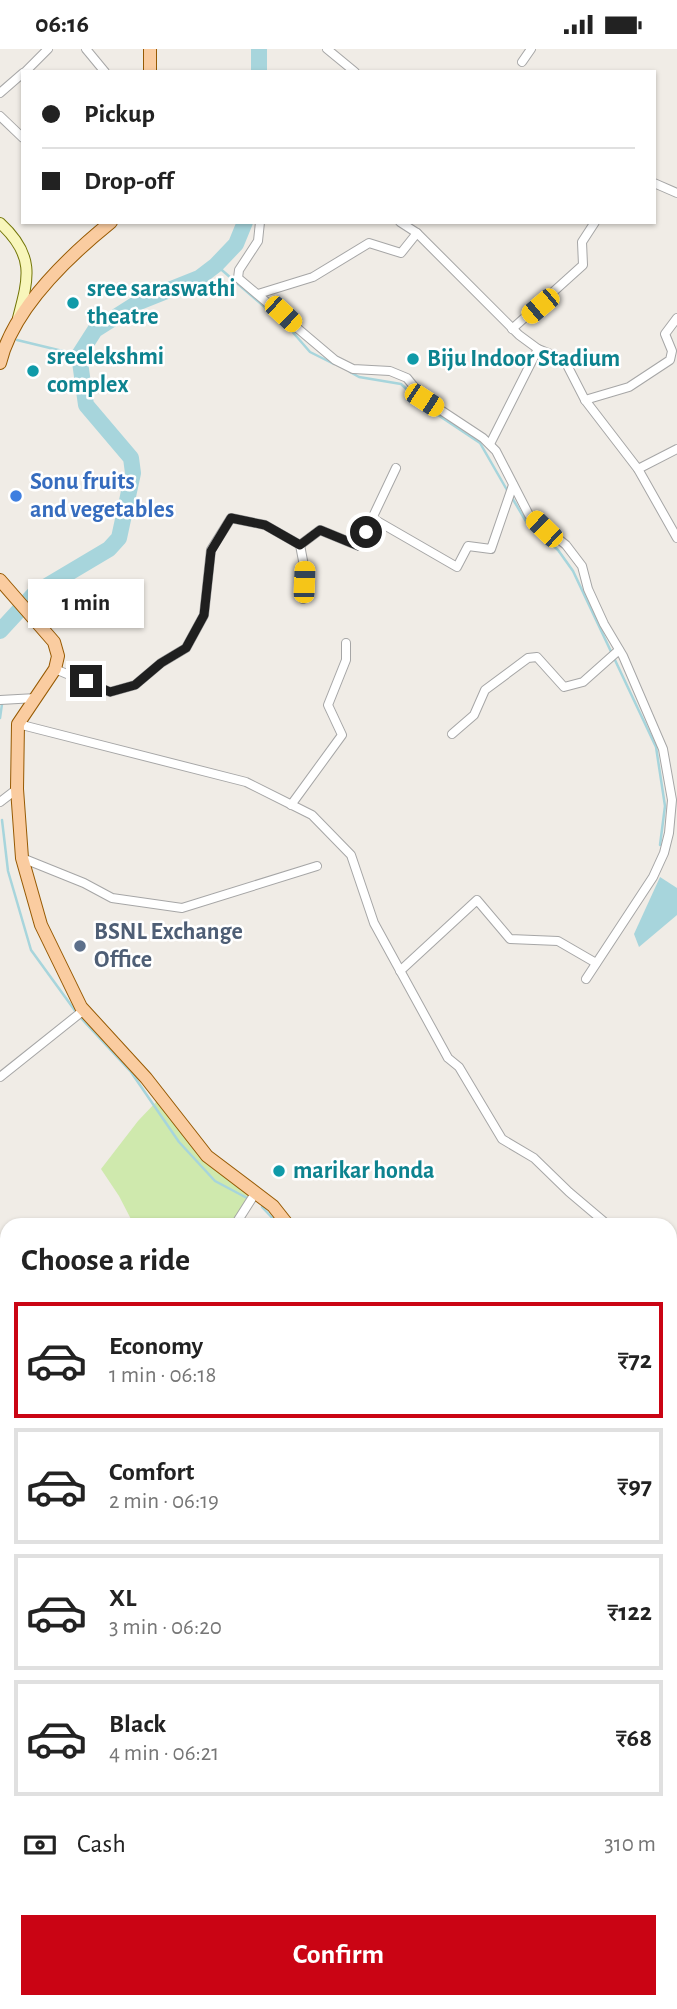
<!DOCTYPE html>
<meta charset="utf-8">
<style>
:root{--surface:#fff;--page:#f2f2f2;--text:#222;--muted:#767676;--line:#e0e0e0;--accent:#ca0414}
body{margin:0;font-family:"Alegreya Sans",sans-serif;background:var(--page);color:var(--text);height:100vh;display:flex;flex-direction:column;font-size:26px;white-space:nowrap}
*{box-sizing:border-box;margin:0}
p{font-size:23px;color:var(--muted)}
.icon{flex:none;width:38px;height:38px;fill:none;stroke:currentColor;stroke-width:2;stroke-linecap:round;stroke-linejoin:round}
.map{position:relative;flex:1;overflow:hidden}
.sheet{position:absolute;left:0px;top:1169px;width:677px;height:791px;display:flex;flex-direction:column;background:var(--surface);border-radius:21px 21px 0 0;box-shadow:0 2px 5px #0004}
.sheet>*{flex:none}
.banner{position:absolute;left:21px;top:21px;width:635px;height:154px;border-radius:0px;box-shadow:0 2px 5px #0004;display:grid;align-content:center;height:154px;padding:0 21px;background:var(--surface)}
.end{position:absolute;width:32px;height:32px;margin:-16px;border:9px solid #1f1f1f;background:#fff;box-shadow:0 0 0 4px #fff}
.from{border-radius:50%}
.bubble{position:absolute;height:49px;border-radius:0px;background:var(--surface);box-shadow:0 2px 5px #0004;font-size:23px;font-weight:600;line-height:49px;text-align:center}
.car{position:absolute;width:21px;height:42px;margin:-21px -10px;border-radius:9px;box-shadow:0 0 5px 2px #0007;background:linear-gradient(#f5c518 24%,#345 0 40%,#f5c518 0 76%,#345 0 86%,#f5c518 0)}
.banner b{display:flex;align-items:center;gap:24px;height:66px;font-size:26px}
.banner b+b{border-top:2px solid var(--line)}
.banner i{width:18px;height:18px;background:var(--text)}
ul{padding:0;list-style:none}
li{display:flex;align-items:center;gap:21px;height:116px;margin:0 14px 10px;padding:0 7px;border:4px solid var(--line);border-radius:0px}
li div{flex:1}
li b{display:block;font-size:26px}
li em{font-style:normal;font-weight:600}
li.active{border-color:var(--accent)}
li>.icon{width:63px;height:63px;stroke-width:1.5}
h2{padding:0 21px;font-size:32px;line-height:84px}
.pay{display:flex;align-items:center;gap:18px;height:77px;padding:0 21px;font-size:26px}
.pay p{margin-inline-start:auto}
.action{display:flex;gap:14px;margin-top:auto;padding:14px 21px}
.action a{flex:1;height:80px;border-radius:0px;background:var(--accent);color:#fff;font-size:28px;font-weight:600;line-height:80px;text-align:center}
.status{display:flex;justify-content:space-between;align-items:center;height:49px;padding:0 35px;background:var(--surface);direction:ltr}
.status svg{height:19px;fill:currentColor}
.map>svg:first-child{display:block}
.education{fill:#fefce0}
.grass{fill:#cfe9ad}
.water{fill:#a7d5dc}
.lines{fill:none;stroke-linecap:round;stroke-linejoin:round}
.stream{stroke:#a7d5dc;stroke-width:2.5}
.river{stroke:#a7d5dc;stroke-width:16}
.street-casing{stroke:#a6a6a6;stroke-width:10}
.secondary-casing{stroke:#727507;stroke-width:12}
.primary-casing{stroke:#975a03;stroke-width:14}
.street{stroke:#fff;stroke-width:8}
.secondary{stroke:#f8f6bb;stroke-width:10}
.primary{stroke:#facca0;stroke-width:12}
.route{stroke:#1f1f1f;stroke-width:9}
.culture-dot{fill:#0f9aa8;stroke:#fff;stroke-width:2.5}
.shop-dot{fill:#3f7fe0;stroke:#fff;stroke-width:2.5}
.service-dot{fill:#5c6f8a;stroke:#fff;stroke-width:2.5}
.labels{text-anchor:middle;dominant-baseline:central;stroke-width:5;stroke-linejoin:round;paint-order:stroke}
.culture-label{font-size:24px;font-weight:bold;fill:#0d838f;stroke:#fff;text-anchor:start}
.shop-label{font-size:24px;font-weight:bold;fill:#366cbe;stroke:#fff;text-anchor:start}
.service-label{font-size:24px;font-weight:bold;fill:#4e5e75;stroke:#fff;text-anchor:start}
</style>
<div class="status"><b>06:16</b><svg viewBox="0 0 49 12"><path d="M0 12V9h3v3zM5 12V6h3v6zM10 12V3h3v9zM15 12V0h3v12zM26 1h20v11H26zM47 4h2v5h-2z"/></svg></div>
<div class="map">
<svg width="677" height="1960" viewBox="0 0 677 1960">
<rect width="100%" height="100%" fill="#f0ece6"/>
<!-- education -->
<polygon class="education" points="407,1953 497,1953 494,1960 428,1960 406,1956"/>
<!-- grass -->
<polygon class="grass" points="157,1052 230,1133 254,1141 233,1176 134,1176 119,1147 101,1120 138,1072"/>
<!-- water -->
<polygon class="water" points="660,828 677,839 677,866 639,898 634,885"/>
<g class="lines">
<!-- stream -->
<g class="stream">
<polyline points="216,216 290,280 310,303 334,315"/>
<polyline points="17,291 79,306"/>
<polyline points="350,323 359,328 401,335 426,358 480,394 507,441"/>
<polyline points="511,447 527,474 558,501 573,522 656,698 665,757 660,796"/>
<polyline points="0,669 2,655"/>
<polyline points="2,771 8,822 31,901 76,963"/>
<polyline points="80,968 131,1023 179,1093 215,1132 247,1149"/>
<polyline points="262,1158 279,1176"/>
<polyline points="0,1233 7,1225"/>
<polyline points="570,1960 570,1953"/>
</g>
<!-- river -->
<g class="river">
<polyline points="259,0 259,23"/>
<polyline points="0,582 35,544 109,500 119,489 133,424 131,409 86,356 79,306 95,281 139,253 199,229 216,216 236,195 245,173"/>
</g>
<defs>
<g id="street">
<polyline points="86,0 105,23"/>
<polyline points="327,0 355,23"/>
<polyline points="522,13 531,0"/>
<polyline points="25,23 48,0"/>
<polyline points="0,44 23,24"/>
<polyline points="0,67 23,89"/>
<polyline points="654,134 677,144"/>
<polyline points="260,173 258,192 239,221 238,229 335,311 353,320 390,322 407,329 424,350 483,389 496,402 529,466 566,496 582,517 588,540 604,575 623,607 663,700 672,751 669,784 664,804 653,828 586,930"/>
<polyline points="400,173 417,184 519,286 538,300 560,309 567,316 585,351 638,420 677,489"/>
<polyline points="258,245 313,228 369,194 401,204 417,184"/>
<polyline points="512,280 583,216 582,193 595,173"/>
<polyline points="585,351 629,338 670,311 672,302 665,285 677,269"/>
<polyline points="490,395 538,300"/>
<polyline points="638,420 677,400"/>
<polyline points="372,469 457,518 468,497 491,500 513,436"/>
<polyline points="300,496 304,517 303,550"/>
<polyline points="55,620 110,643 135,636 161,614 186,599 204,566 211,501 231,469 265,476 300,496 320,481 359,497 396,419"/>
<polyline points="0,651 36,649"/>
<polyline points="18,675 246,733 312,766 351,806 374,874 448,1009 459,1018 502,1090 534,1109 569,1143 608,1176"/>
<polyline points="452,685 474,666 485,641 528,609 537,608 564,638 583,633 619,601"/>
<polyline points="0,753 17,740"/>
<polyline points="291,756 342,686 328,656 346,611 346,594"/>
<polyline points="22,809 84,834 112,849 182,859 317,817"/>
<polyline points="400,922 477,851 510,890 558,892 596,914"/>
<polyline points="0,1028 84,961"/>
<polyline points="235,1176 256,1143"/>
<polyline points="670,1213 677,1216"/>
<polyline points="670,1243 677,1234"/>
<polyline points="0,1335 7,1342"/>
<polyline points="0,1417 7,1415"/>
<polyline points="670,1615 677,1613"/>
<polyline points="0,1700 7,1694"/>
<polyline points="0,1734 7,1745"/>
<polyline points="199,1953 207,1960"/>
<polyline points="47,1960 50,1953"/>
<polyline points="518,1960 519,1953"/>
</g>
<path id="secondary" d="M0 174C35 206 29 228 18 269"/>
<g id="primary">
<polyline points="150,23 150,0"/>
<path d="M0 314C13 260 69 207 111 173"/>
<polyline points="0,531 54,593 58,607 55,620 18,675 17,740 22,809 41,876 81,958 146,1029 207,1107 273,1157 288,1176"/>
<polyline points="670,1675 677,1751"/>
<polyline points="670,1837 677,1787"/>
<polyline points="670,1953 671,1960"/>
</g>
</defs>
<!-- street casing -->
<use href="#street" class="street-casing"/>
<!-- secondary casing -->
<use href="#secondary" class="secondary-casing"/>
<!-- primary casing -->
<use href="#primary" class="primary-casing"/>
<!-- street -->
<use href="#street" class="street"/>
<!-- secondary -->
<use href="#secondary" class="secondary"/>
<!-- primary -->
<use href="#primary" class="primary"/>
</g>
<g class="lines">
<!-- route -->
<polyline class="route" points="86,632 110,643 135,636 161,614 186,599 204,566 211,502 231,469 265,476 300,496 320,481 359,497 366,483"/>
</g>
<!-- markers -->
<g class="culture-dot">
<circle cx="73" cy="254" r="7"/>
<circle cx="413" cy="310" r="7"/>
<circle cx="33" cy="322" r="7"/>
<circle cx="279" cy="1122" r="7"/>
</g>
<circle class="shop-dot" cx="16" cy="447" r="7"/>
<circle class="service-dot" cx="80" cy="897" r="7"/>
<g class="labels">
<!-- culture labels -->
<g class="culture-label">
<text x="87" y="240">sree saraswathi<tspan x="87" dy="28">theatre</tspan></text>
<text x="47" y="308">sreelekshmi<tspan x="47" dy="28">complex</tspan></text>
<text x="427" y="310">Biju Indoor Stadium</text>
<text x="293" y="1122">marikar honda</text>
</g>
<!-- shop labels -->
<g class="shop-label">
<text x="30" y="433">Sonu fruits<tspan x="30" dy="28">and vegetables</tspan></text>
</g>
<!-- service labels -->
<g class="service-label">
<text x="94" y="883">BSNL Exchange<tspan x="94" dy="28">Office</tspan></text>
</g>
</g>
</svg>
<i class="end from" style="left:366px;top:483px"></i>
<i class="end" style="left:86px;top:632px"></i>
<div class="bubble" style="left:28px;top:530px;width:116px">1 min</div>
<i class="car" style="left:540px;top:257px;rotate:230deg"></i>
<i class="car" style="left:283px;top:265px;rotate:133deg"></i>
<i class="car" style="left:424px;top:351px;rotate:123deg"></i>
<i class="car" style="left:544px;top:480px;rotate:314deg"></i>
<i class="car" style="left:304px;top:533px;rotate:2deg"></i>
<div class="banner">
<b><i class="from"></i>Pickup</b>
<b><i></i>Drop-off</b>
</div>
<section class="sheet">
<h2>Choose a ride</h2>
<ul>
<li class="active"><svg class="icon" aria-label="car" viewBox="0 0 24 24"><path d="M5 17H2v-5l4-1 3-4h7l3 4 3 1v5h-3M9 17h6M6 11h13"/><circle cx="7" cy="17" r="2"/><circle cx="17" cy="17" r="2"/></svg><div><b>Economy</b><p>1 min · 06:18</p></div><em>₹72</em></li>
<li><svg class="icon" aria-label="car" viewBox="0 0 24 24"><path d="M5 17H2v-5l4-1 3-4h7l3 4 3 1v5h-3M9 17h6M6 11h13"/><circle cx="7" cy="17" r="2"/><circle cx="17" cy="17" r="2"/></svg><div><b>Comfort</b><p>2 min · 06:19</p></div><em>₹97</em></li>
<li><svg class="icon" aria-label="car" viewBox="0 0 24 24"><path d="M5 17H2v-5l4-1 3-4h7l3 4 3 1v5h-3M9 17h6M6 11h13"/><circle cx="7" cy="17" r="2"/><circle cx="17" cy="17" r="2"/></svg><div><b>XL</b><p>3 min · 06:20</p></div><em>₹122</em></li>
<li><svg class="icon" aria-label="car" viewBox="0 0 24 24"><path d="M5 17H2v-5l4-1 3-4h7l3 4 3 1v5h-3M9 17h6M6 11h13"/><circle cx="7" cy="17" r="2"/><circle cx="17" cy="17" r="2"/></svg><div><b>Black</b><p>4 min · 06:21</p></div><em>₹68</em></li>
</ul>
<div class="pay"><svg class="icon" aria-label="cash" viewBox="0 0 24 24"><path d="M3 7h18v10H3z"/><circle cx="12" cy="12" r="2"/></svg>Cash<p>310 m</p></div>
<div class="action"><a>Confirm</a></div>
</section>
</div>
